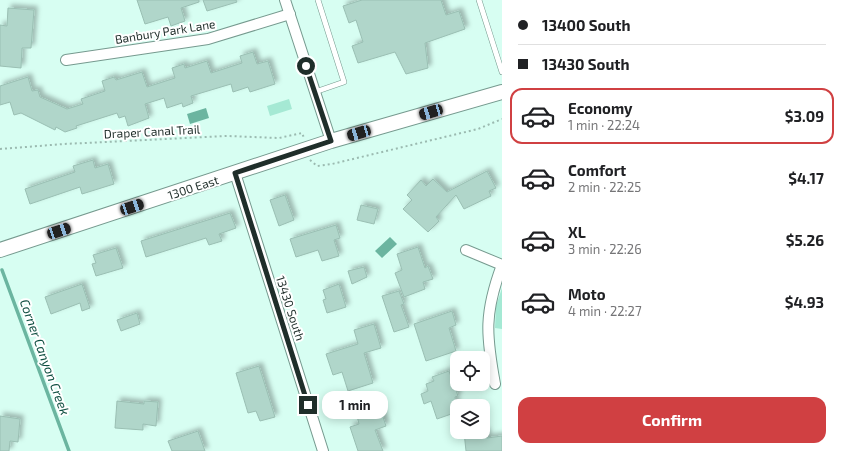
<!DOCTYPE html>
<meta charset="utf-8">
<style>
:root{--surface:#fff;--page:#f6f6f6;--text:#202124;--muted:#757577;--line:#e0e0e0;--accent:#d04042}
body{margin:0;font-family:"Exo 2",sans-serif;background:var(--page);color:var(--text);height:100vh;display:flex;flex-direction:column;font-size:15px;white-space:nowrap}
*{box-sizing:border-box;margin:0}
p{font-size:13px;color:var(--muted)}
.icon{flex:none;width:22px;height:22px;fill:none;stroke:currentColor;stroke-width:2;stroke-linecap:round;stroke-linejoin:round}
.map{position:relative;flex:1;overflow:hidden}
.sheet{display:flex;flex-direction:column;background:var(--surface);width:340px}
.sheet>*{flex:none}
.hud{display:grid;align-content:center;height:88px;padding:0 16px;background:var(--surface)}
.fabs{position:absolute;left:450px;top:351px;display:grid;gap:8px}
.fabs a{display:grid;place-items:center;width:40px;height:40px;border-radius:8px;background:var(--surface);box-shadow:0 2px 10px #0003;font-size:20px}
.end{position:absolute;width:18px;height:18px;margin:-9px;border:5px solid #1f2e2a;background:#fff;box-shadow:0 0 0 2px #fff}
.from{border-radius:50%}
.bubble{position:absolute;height:28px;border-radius:12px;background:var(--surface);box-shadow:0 2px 10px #0003;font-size:13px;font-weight:700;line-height:28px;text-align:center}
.car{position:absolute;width:12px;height:24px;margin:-12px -6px;border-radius:5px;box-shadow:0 0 3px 1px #0007;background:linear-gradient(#222 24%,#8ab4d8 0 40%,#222 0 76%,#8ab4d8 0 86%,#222 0)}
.hud b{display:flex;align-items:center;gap:14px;height:38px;font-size:15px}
.hud b+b{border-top:1px solid var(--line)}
.hud i{width:10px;height:10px;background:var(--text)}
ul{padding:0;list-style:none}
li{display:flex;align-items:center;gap:12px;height:56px;margin:0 8px 6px;padding:0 8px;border:2px solid transparent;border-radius:12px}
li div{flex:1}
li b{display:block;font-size:15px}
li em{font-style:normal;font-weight:700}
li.on{border-color:var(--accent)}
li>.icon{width:36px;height:36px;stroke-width:1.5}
.primary-button{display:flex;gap:8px;margin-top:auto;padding:8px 16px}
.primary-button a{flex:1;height:46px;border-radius:12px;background:var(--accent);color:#fff;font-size:16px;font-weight:700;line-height:46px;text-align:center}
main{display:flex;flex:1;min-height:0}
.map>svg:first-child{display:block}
.green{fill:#a5e9d4}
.water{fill:#6bb5a0}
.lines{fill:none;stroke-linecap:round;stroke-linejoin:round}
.stream{stroke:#6bb5a0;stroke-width:3.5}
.building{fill:#b0d6ca;stroke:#9abfb3;filter:url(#shadow)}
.service-casing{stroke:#769a8f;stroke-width:6}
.minor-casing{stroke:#769a8f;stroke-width:12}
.secondary-casing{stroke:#769a8f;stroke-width:16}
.path{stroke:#9bbab0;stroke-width:2;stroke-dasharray:2 3;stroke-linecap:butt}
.service{stroke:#fff;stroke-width:5}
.minor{stroke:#fff;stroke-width:10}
.secondary{stroke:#fff;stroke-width:14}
.route{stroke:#1f2e2a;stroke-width:5}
.labels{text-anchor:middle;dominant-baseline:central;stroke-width:4;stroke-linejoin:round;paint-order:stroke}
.street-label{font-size:12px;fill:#1f2e2a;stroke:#fff}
.water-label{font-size:13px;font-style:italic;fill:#0f4f41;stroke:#fff}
</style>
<main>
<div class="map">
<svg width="502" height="451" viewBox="0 0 502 451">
<defs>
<filter id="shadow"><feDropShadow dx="3.5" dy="-3.5" stdDeviation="2" flood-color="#0004"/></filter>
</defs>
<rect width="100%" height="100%" fill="#d7fef2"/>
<!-- green -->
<g class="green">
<polygon points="289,99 292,109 270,116 267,106"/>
<polygon points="502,288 502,329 495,328 496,306"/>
</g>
<!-- water -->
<g class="water">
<polygon points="206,108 209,118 190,124 187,114"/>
<polygon points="390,237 397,244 382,258 375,251"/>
</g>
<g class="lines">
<!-- stream -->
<polyline class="stream" points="2,270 69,451"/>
</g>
<!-- building -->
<g class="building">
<polygon points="137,0 199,0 199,2 181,8 185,21 171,26 168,17 145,24"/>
<polygon points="203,0 236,0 237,2 207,11"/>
<polygon points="362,0 441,0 446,15 459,11 465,29 425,43 428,68 406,74 395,52 358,63 352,46 363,42 356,20 349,23 343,6"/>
<polygon points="8,8 34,10 31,48 22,48 21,68 0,66 0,25 7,26"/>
<polygon points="253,52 257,64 268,61 275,84 250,92 248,87 233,92 231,84 191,96 193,103 183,107 182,103 167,108 164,98 145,104 149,118 128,126 125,116 119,118 117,113 76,126 77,128 65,132 56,127 55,130 21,113 14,115 10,102 0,105 0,86 28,77 32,91 38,90 40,97 67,109 83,104 81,99 105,91 102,81 114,77 116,80 142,72 147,87 175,78 172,68 184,64 185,68 207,61 211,73 242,63 240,56"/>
<polygon points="93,160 95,168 108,164 114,184 82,194 80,187 30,204 25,189 75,172 73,166"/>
<polygon points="487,171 496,188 489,191 491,196 464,209 456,195 436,217 439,221 428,232 403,209 412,200 407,195 421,180 426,186 433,179 447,192"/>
<polygon points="285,195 294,220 279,226 270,200"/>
<polygon points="361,205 378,209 374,224 357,220"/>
<polygon points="230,213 236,228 219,234 222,241 209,245 206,238 146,257 141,241"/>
<polygon points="336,225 340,238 334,240 339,256 322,261 318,250 296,257 290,239"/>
<polygon points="418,247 425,268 428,266 433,279 423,282 425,289 404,297 395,273 402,270 397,254"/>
<polygon points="116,248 123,268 96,276 92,264 96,263 93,255"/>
<polygon points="364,267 367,277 352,284 348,271"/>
<polygon points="82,284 90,308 82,311 80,303 51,314 45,297"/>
<polygon points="339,284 346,307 327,313 323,300 326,299 323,290"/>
<polygon points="399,291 404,304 401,305 409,327 394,332 382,296"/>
<polygon points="452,311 456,325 449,328 456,351 426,361 414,324"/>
<polygon points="137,313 140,324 121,331 117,320"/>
<polygon points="374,324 381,348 364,353 373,383 348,391 342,372 333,375 326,354 358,344 354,330"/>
<polygon points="259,366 275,417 260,421 256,411 248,413 236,373"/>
<polygon points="449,371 458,396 455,397 457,412 437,419 431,401 424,404 421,394 428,391 426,384 434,381 432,377"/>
<polygon points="117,401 144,404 144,401 158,402 156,426 143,424 143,430 115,428"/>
<polygon points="380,408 386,426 375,430 383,451 358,451 350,427 359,424 357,416"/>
<polygon points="0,416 20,419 18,442 10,441 9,451 0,451"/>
<polygon points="198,431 205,451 172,451 168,441"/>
<polygon points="464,432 486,432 487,438 502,436 502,451 466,451"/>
</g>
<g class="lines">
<defs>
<g id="service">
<polyline points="479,0 502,72"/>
<polyline points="315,92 344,82 318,0"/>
</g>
<g id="minor">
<polyline points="285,0 331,141"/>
<polyline points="66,60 208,39 290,14"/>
<polyline points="235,173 323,451"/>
<polyline points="466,250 502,265"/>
<path d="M495 384C486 335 484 313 502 265"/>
</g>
<polyline id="secondary" points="0,250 331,141 502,92"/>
</defs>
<!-- service casing -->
<use href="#service" class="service-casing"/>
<!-- minor casing -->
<use href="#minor" class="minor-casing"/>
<!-- secondary casing -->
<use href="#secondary" class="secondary-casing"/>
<!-- path -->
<g class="path">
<polyline points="0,149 64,144 227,136 279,138 302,133 304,138"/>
<polyline points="310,160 317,166 332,164 478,129 502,119"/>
</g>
<!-- service -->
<use href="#service" class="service"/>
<!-- minor -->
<use href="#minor" class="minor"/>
<!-- secondary -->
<use href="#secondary" class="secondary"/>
</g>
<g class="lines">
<!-- route -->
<polyline class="route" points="306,66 331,141 235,173 308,405"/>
</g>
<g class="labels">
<!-- street labels -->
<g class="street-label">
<text transform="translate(165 31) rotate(-9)">Banbury Park Lane</text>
<text transform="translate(152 131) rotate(-3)">Draper Canal Trail</text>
<text transform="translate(193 187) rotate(-18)">1300 East</text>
<text transform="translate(291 308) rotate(72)">13430 South</text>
</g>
<!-- water labels -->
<g class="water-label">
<text transform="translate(45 357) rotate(70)">Corner Canyon Creek</text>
</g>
</g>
</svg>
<div class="fabs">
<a><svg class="icon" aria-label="locate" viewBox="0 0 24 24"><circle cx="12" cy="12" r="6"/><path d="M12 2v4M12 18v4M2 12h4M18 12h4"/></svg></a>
<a><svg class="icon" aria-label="layers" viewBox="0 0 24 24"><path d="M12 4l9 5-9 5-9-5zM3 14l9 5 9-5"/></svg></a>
</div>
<i class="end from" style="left:306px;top:66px"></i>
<i class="end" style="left:308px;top:405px"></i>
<div class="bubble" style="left:322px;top:391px;width:66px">1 min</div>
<i class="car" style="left:431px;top:112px;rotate:254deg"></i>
<i class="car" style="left:359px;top:133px;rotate:254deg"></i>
<i class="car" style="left:132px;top:207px;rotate:72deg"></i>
<i class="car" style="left:59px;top:231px;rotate:72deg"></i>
</div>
<section class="sheet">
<div class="hud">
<b><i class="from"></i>13400 South</b>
<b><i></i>13430 South</b>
</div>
<ul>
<li class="on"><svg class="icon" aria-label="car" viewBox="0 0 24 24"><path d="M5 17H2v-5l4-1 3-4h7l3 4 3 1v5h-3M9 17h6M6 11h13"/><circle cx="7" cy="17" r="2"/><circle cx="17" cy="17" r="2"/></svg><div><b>Economy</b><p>1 min · 22:24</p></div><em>$3.09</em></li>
<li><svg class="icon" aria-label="car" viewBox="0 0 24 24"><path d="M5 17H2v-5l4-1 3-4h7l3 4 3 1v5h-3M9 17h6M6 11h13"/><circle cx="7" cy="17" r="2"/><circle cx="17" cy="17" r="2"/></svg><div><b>Comfort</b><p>2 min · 22:25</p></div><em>$4.17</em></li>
<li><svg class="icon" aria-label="car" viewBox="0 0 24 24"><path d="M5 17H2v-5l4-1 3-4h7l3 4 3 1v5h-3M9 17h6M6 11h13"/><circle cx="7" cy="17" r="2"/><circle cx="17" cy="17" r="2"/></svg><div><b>XL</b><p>3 min · 22:26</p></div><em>$5.26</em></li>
<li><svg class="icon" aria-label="car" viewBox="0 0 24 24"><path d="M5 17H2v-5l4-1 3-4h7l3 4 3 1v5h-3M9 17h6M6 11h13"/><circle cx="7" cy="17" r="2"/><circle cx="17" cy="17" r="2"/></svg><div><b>Moto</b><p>4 min · 22:27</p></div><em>$4.93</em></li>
</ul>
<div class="primary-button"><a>Confirm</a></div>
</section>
</main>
